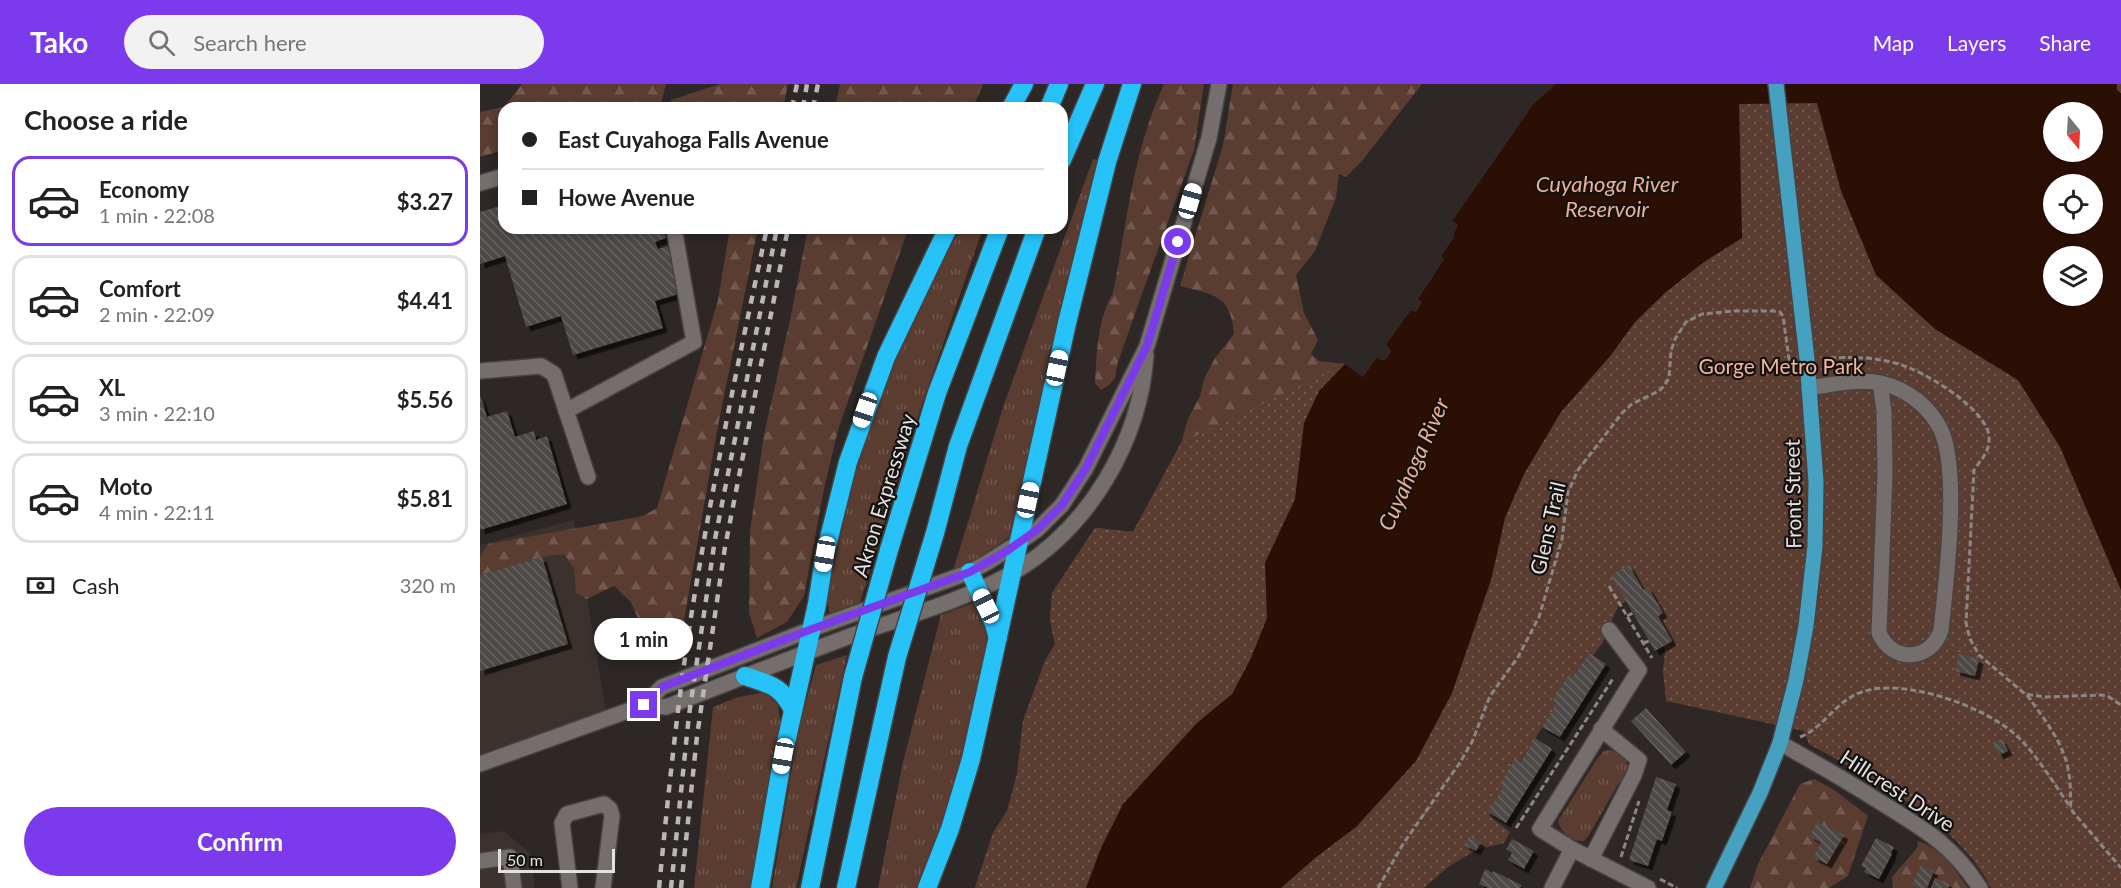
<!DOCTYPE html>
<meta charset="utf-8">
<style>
:root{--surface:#fff;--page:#f2f2f2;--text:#222;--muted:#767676;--line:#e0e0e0;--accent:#7c3aed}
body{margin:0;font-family:Lato,sans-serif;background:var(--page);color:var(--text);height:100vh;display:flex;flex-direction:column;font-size:22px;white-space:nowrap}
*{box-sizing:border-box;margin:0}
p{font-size:20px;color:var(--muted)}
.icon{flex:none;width:33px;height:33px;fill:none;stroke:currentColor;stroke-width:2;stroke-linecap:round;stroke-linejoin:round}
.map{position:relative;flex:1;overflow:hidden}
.panel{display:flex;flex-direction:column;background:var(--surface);width:480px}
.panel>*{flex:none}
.top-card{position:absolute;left:18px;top:18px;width:570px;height:132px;border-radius:18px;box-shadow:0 3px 9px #0003;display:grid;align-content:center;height:132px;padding:0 24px;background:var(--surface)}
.needle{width:39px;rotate:162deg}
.buttons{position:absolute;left:1563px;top:18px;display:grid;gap:12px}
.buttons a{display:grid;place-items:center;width:60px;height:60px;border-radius:50%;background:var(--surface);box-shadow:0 3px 9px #0003;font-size:30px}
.scale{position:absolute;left:18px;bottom:15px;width:117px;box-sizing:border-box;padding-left:6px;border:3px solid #e5e1e0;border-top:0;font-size:16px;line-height:21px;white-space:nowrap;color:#e5e1e0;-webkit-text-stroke:4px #141211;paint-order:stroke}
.end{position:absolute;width:27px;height:27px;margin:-14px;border:8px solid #7c3aed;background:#fff;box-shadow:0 0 0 3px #fff}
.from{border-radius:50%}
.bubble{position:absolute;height:42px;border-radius:21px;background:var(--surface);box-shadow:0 3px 9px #0003;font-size:20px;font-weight:700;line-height:42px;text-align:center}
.car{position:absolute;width:18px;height:36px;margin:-18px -9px;border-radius:8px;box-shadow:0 0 4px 2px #0007;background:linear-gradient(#fff 24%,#345 0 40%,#fff 0 76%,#345 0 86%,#fff 0)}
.top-card b{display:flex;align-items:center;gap:21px;height:57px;font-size:22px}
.top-card b+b{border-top:2px solid var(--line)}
.top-card i{width:15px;height:15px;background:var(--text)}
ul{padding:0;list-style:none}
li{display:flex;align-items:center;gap:18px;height:90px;margin:0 12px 9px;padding:0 12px;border:3px solid var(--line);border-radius:18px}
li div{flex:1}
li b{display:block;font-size:22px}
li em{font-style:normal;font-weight:700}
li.on{border-color:var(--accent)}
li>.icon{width:54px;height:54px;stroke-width:1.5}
h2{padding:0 24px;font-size:27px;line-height:72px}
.pay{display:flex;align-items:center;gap:15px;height:66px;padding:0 24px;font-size:22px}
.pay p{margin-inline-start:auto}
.button{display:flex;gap:12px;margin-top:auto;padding:12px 24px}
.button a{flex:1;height:69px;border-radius:36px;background:var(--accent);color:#fff;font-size:24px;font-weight:700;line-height:69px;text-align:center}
header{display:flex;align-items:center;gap:36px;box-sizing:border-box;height:84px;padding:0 30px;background:var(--accent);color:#fff}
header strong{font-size:28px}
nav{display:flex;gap:33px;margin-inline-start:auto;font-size:21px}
.search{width:420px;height:54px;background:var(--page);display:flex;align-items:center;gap:15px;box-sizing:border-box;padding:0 21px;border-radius:33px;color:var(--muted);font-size:22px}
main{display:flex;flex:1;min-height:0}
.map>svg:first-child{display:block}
.built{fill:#3b312d}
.grass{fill:url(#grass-tufts)}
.forest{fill:url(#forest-firs)}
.park{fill:url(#park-dots);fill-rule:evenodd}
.water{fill:#2c0f04;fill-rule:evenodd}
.building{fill:url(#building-back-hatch);filter:url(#shadow)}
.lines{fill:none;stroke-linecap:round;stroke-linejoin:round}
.minor-casing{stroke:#474341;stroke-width:18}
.major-casing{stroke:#474341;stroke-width:18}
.highway-casing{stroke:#474341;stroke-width:21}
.path{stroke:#8a8684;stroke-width:3;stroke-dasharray:6 3;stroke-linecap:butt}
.minor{stroke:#746e6c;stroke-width:15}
.major{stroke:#46a0c0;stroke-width:15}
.highway{stroke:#27c2f8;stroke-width:18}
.rail{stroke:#bbb7b6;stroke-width:4.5;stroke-dasharray:8 8;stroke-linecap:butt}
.highway-bridge-casing{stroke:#474341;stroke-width:21;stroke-linecap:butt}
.highway-bridge{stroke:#27c2f8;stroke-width:18}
.route{stroke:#7c3aed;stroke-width:8}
.labels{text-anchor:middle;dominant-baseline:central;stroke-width:4.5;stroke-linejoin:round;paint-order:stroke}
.park-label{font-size:21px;fill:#f3b49a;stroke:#141211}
.street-label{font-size:21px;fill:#e5e1e0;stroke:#141211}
.water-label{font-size:22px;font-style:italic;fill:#edaf94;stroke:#141211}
</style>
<header>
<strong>Tako</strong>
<div class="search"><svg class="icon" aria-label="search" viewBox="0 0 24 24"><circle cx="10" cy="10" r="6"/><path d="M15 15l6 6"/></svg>Search here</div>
<nav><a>Map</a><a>Layers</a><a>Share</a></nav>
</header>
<main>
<section class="panel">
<h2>Choose a ride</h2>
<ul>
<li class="on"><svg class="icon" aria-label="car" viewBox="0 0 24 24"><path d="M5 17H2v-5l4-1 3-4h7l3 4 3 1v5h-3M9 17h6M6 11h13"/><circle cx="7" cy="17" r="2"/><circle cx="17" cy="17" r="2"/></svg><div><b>Economy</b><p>1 min · 22:08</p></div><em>$3.27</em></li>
<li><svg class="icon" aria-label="car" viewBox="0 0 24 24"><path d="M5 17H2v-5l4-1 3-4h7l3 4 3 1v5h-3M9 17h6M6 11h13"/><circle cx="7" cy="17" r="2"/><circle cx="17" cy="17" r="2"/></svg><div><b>Comfort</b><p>2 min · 22:09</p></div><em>$4.41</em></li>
<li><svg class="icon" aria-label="car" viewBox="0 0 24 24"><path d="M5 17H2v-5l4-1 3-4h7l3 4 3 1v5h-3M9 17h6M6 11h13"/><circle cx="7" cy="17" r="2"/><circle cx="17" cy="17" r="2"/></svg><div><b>XL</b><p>3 min · 22:10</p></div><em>$5.56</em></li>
<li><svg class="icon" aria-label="car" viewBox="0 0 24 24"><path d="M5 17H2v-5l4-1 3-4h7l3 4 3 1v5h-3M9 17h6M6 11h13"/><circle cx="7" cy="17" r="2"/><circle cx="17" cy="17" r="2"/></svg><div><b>Moto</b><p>4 min · 22:11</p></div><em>$5.81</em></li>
</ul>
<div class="pay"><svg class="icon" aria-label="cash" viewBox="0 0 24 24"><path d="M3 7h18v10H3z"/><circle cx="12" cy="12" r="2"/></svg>Cash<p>320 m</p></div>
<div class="button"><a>Confirm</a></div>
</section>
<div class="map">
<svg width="1641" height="804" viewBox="0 0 1641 804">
<defs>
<pattern id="grass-tufts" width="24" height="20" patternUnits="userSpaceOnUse" patternTransform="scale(1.5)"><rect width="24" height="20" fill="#5a3c30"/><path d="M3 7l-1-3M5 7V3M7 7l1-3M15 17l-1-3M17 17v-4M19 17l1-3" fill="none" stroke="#72584e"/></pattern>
<pattern id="forest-firs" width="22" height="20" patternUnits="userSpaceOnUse" patternTransform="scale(1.5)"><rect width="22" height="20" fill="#5a3c30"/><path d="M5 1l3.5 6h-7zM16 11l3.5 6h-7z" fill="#72584e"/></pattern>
<pattern id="park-dots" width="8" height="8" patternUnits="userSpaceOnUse" patternTransform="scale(1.5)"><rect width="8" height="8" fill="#5a3c30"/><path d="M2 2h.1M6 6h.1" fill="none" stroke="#72584e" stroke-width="1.8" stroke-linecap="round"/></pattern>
<pattern id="building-back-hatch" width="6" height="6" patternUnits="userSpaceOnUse" patternTransform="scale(1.5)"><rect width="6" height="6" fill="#4e4946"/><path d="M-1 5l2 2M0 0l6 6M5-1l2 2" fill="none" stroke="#676360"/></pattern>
<filter id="shadow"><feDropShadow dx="4.5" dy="4.5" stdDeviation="0" flood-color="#0009"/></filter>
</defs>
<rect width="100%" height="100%" fill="#2d2826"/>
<!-- built -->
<g class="built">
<polygon points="94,436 127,634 0,680 0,461"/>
<polygon points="24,747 50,769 55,804 0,804 0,750"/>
</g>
<!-- grass -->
<g class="grass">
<polygon points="613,75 619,76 529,453 506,470 473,487 523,323"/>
<path d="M481 144H503L427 364 380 519 350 530 347 517C362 441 379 364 407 291 427 240 454 192 481 144Z"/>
<polygon points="496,518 505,535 508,554 481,683 441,804 398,804 423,678 461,531"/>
<polygon points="367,571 316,804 292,804 318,647 336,581"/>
<polygon points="286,608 298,620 301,648 274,804 214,804 233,623 258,613"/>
<path d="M1129 666C1141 667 1147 675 1149 687L1137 702 1109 751 1104 757C1091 758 1081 749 1078 737L1117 675 1124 667Z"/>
</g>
<!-- forest -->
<g class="forest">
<polygon points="42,0 186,0 181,19 165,24 24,24 24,66 0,73 0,28 24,23"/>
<polygon points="240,0 308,0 303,24 192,24 191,16"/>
<polygon points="360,0 503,0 493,24 355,24"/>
<path d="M684 0H724L714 66 663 207 638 278 635 294 628 302 621 306 615 299C617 269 617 236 633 209 647 138 653 67 684 0Z"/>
<path d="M753 0H942L882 77 866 93 859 90 856 114 835 167 816 191 824 229 838 256 831 270 839 277 865 280 839 307 495 804 513 749 527 727 537 691 543 637 565 577 575 560 570 536 572 509 615 444 653 448 701 359 708 335 720 312 724 295 735 274 754 250C751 210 733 211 700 202L743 61Z"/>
<polygon points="250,144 278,144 237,347 203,542 179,553 162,544 151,518 134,502 107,515 96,509 94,484 84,470 62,473 0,491 0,473 8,460 163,432 177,424 238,216"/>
<polygon points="328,144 438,144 427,148 358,346 344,405 324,512 307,538 277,554 269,529 270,447 284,350 310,236"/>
<polygon points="1334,695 1353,705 1388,732 1368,792 1349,804 1270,804 1278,780 1320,700"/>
<path d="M1438 757C1460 764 1475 785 1488 804H1413L1412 793 1437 764Z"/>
</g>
<!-- park -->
<path class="park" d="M1076 0H1641V804H1511C1478 737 1392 696 1329 660L1324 647 1186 617 1183 586 1185 568 1182 555 1147 516 1138 522 1123 558 1072 628 1031 692 1009 732 1030 748 1024 759 996 766 968 783 944 804H495L513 749 527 727 537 691 543 637 565 577 575 560 570 536 572 509 615 444 653 448 701 359 865 280 883 293 897 273 901 276 906 275 911 268 906 260 931 226 936 228 942 218 938 215 964 175 961 172 974 153V148L978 141 972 137 1054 19ZM1574 28H1612V68H1574ZM1574 100H1612V140H1574ZM1574 172H1612V212H1574Z"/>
<!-- water -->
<path class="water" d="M1076 0H1637V6L1641 9V506L1580 363 1538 296 1455 245 1396 191 1361 107 1337 19 1259 20 1262 154 1224 178 1186 208 1155 238 1131 271 1081 328 1044 390 1025 434 1011 496 972 609 936 677 876 743 835 774 801 804H606L621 764 643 720 717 639 752 610 771 574 787 534 785 479 815 415 824 339 839 307 865 280 883 293 897 273 901 276 906 275 911 268 906 260 931 226 936 228 942 218 938 215 964 175 961 172 974 153V148L978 141 972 137 1054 19ZM1574 28H1612V68H1574ZM1574 100H1612V140H1574ZM1574 172H1612V212H1574Z"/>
<!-- building -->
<g class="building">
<polygon points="24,121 24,144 183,144 186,154 175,158 178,165 188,162 202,209 175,217 183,244 93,271 81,232 46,243 25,172 0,180 0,128"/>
<polygon points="0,311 7,333 27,327 35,353 54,347 56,356 67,352 87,420 0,446"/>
<polygon points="62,473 88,560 0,587 0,491"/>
<polygon points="1149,481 1163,506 1168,503 1183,529 1178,532 1192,557 1175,567 1131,491"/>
<polygon points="1109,569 1126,580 1080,653 1062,643 1077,619 1073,616 1089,590 1094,593"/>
<polygon points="1479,570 1499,575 1495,592 1475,587"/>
<polygon points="1166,624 1206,668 1191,681 1151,637"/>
<polygon points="1055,654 1072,665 1026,739 1008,728 1023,704 1019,701 1035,675 1040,679"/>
<polygon points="1522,655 1528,667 1519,671 1513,659"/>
<polygon points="1176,693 1196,700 1187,726 1192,728 1182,757 1177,755 1168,782 1149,776"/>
<polygon points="1337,738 1364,751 1347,780 1333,773 1341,759 1330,752"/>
<polygon points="989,753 1001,758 996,767 984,761"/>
<polygon points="1396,754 1414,763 1411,769 1412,770 1399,795 1384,788 1386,784 1381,782"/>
<polygon points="1032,755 1054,767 1044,785 1028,776 1032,769 1026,765"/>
<polygon points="1441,781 1454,787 1447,804 1439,804 1432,801"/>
<polygon points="1005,785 1013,789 1013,787 1042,801 1040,804 1008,804 999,800"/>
<polygon points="1455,794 1470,800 1468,804 1451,804"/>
</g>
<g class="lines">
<defs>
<g id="minor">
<polyline points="0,99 24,92"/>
<polyline points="0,287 61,282 74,290 108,393"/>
<path d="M1329 304C1352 301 1378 294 1401 299 1427 305 1449 322 1461 346 1480 388 1466 498 1461 546 1451 578 1412 579 1399 549L1405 390 1404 327 1400 299"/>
<polyline points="86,327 214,258 194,144"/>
<path d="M164 621 186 623C248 599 311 574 373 551 427 532 485 516 534 488 610 443 660 357 666 271"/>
<path d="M1300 659C1334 678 1367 697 1400 718 1442 744 1472 760 1500 804"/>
<polyline points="0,680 164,621 182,603 332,545 490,488 508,478 538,459 558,445 582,421 606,384 667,262 729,54 739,0"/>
<polyline points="1092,765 1060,745 1159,586 1129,546"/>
<polyline points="1111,775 1154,691 1159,676 1121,645"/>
<polyline points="0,777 30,773 34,804"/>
<polyline points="90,804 82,739 87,730 124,720 130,725 132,732 123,804"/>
<polyline points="1072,804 1092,765 1168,804"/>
</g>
<polyline id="major" points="1234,804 1280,709 1300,659 1316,596 1326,542 1335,462 1336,398 1327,275 1296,0"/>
<g id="highway">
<polyline points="531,24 544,0"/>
<polyline points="569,24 579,0"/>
<polyline points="582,76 615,0"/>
<polyline points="455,449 478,362 557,144"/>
<polyline points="409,466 457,309 520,144"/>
<polyline points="490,488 514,540 518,554"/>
<path d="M265 592C290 601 301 601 313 626"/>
<polyline points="280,804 303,672 337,520 345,470 368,378 406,273 468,144"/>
<polyline points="330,804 373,593"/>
<polyline points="366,804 417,573"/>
<polyline points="447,804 470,745 491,675 587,239 627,78 652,0"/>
</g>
</defs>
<!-- minor casing -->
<use href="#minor" class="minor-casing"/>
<!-- major casing -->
<use href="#major" class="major-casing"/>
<!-- highway casing -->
<use href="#highway" class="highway-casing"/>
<!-- path -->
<g class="path">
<path d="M1350 274C1372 273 1393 273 1415 279 1441 285 1507 324 1509 353 1510 368 1501 375 1494 386L1486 539 1490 555 1499 571 1545 610 1565 613 1622 611 1629 613 1641 621"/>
<polyline points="1129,502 1172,574"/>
<polyline points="1147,532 1153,529"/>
<polyline points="1163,559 1169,557"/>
<path d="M1547 611C1564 635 1585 660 1589 690 1591 701 1590 713 1591 724L1593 728 1641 784"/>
<path d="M1320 653C1344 644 1356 616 1382 608 1424 593 1508 623 1539 654 1559 674 1574 700 1591 724"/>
<polyline points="1036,744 1134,593"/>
<polyline points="1141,773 1159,717"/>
<polyline points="1180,795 1197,804"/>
<polyline points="898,804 923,760 979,680 992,658 1010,612 1038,573 1059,533 1082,455 1088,408 1098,386 1143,328 1152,320 1179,307 1184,302 1189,294 1191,267 1195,255 1206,238 1222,230 1254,227 1293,227 1300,228 1303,232 1309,275 1313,277"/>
</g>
<!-- minor -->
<use href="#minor" class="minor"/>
<!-- major -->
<use href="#major" class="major"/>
<!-- highway -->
<use href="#highway" class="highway"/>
<!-- rail -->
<g class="rail">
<polyline points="312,24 317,0"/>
<polyline points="323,24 327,0"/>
<polyline points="333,24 338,0"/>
<path d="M179 804C188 713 197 623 211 533 232 402 259 273 287 144"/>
<polyline points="191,804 209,631 235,455 297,144"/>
<polyline points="201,804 217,652 245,463 308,144"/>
</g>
<defs>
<g id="highway-bridge">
<polyline points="417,573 455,449"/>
<polyline points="373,593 409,466"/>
</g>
</defs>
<!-- highway-bridge casing -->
<use href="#highway-bridge" class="highway-bridge-casing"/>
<!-- highway-bridge -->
<use href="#highway-bridge" class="highway-bridge"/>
</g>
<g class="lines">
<!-- route -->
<polyline class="route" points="164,621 182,603 332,545 490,488 527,467 558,445 582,421 606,384 667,262 698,158"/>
</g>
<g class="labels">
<!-- park labels -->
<g class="park-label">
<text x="1301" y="281">Gorge Metro Park</text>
</g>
<!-- street labels -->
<g class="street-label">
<text transform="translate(1312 410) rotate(-91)">Front Street</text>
<text transform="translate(403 411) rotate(-73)">Akron Expressway</text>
<text transform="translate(1067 444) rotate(-77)">Glens Trail</text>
<text transform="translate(1418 706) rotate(33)">Hillcrest Drive</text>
</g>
<!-- water labels -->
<g class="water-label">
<text x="1127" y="99">Cuyahoga River<tspan x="1127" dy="25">Reservoir</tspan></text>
<text transform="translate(933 380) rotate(-66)">Cuyahoga River</text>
</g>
</g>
</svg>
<div class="buttons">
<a><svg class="needle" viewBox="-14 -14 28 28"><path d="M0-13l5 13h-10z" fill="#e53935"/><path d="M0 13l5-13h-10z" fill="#767676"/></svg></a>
<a><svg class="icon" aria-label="locate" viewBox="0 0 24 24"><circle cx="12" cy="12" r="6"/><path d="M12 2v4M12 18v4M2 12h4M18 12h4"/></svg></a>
<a><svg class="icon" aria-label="layers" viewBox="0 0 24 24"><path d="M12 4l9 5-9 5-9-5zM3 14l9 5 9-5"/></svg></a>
</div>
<div class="scale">50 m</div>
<i class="end from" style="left:698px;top:158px"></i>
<i class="end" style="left:164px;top:621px"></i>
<div class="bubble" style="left:114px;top:534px;width:99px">1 min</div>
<i class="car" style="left:710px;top:117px;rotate:16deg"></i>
<i class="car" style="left:577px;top:284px;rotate:12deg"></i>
<i class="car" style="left:385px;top:326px;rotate:199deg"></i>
<i class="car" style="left:548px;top:416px;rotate:12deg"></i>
<i class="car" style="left:345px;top:470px;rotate:189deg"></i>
<i class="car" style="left:506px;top:522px;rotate:334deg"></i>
<i class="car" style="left:303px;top:672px;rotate:190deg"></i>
<div class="top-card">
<b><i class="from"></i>East Cuyahoga Falls Avenue</b>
<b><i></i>Howe Avenue</b>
</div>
</div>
</main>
